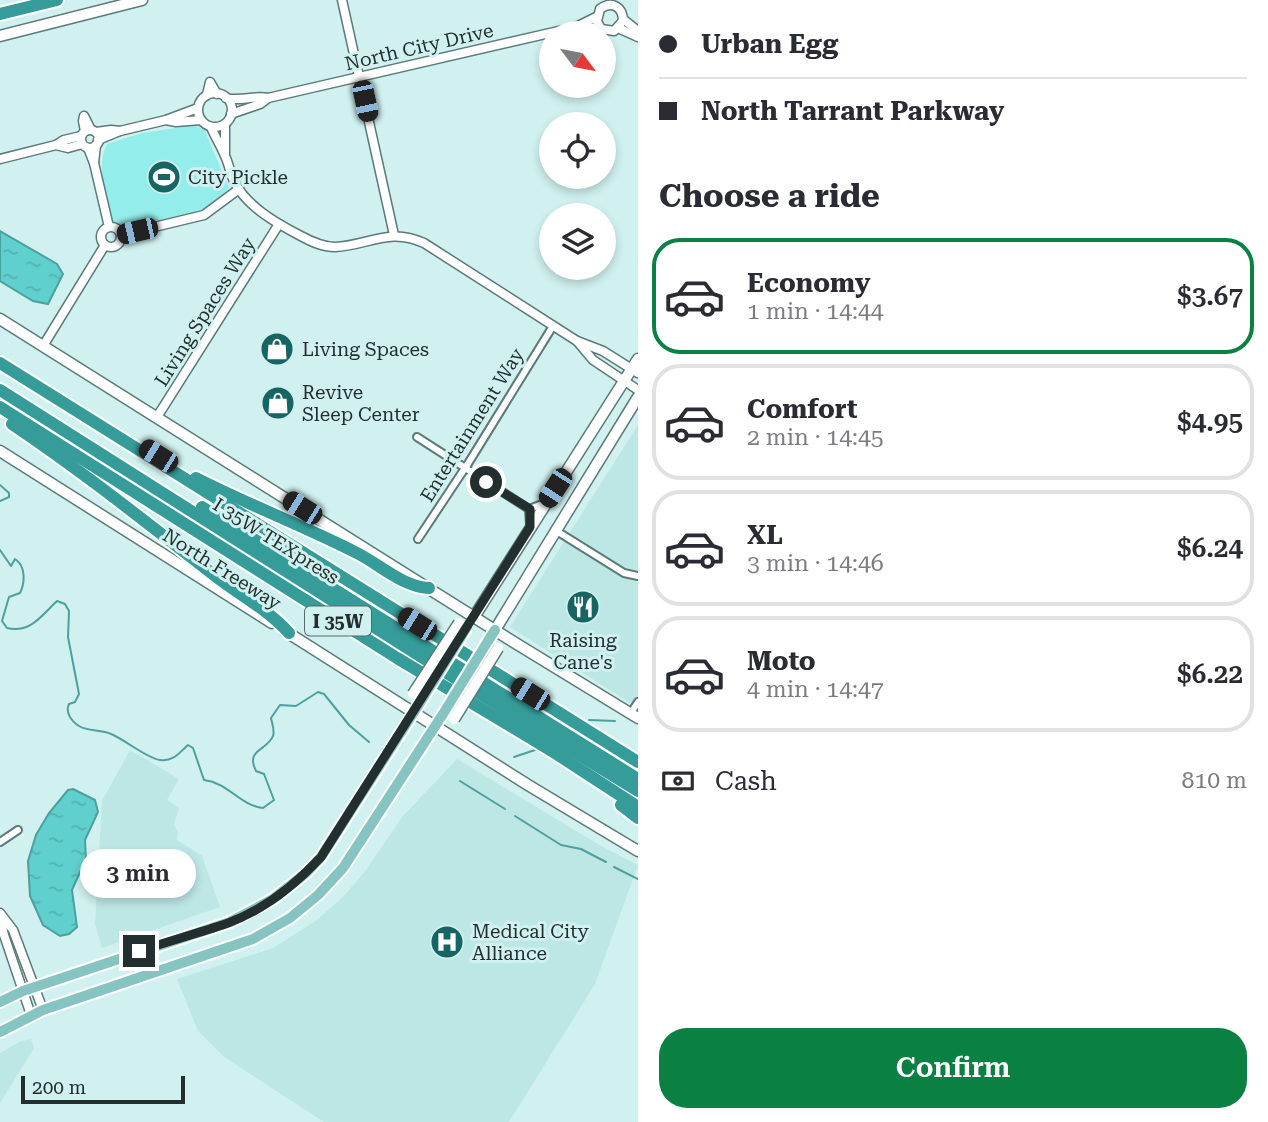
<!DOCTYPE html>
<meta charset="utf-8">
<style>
:root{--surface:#fff;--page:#f7f7f7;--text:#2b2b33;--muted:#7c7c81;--line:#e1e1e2;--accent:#0b8043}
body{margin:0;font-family:"Roboto Serif",serif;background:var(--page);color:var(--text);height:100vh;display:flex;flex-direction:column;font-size:26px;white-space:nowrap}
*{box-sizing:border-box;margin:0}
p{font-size:23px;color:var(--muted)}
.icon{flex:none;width:38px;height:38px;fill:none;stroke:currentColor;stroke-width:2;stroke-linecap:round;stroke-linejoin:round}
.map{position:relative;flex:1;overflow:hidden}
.drawer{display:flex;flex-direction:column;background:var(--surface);width:630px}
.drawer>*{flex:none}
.hud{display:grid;align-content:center;height:154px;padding:0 21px;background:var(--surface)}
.needle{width:46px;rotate:122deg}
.buttons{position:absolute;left:539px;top:21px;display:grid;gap:14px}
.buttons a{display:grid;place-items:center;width:77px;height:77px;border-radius:50%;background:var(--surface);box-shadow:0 4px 10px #0003;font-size:35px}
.scale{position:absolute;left:21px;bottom:18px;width:164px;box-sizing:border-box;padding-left:7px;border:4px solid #232f2f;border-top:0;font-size:19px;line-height:24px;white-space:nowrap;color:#232f2f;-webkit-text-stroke:5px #d0f1ef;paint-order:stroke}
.end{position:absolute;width:32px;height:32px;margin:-16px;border:9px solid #232f2f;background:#fff;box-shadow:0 0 0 4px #fff}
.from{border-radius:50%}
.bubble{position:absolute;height:49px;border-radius:24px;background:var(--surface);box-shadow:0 4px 10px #0003;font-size:23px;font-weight:600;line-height:49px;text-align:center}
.car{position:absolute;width:21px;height:42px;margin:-21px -10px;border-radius:9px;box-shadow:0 0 5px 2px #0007;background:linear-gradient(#222 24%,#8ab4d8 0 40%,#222 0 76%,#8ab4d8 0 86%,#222 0)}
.hud b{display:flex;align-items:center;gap:24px;height:66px;font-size:26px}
.hud b+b{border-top:2px solid var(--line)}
.hud i{width:18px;height:18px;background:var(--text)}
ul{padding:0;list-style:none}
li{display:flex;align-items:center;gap:21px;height:116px;margin:0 14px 10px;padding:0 7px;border:4px solid var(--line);border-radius:28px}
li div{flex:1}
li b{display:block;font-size:26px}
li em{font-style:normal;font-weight:600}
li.selected{border-color:var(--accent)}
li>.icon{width:63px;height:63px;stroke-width:1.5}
h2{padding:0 21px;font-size:32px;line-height:84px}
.pay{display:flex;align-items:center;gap:18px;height:77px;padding:0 21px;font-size:26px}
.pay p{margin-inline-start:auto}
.primary-button{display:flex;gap:14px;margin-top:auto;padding:14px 21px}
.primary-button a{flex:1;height:80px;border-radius:28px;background:var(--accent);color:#fff;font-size:28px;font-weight:600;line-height:80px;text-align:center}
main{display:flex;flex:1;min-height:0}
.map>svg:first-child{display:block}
.built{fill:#bde7e5}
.garden{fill:#93edea}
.water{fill:url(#water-ripples);stroke:#4da09e;stroke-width:2}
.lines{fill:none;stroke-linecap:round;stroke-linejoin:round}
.stream{stroke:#4da09e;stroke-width:2}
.minor-casing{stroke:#5c7a78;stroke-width:10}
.tertiary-casing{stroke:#5c7a78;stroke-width:11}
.secondary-casing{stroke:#5c7a78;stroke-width:13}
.primary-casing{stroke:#fff;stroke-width:14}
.motorway-casing{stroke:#fff;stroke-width:16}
.minor{stroke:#fff;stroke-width:6}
.tertiary{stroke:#fff;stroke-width:8}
.secondary{stroke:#fff;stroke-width:10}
.primary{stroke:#86c4c2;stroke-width:10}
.motorway{stroke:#359c99;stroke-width:12}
.secondary-bridge-casing{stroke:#5c7a78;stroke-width:13;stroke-linecap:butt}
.primary-bridge-casing{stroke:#fff;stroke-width:14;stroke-linecap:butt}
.secondary-bridge{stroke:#fff;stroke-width:10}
.primary-bridge{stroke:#86c4c2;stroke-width:10}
.route{stroke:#232f2f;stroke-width:9}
.labels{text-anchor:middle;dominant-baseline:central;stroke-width:6;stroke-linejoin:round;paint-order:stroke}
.shield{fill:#d0f1ef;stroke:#576969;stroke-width:2}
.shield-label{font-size:18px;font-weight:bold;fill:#232f2f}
.street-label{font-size:19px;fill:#232f2f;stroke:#d0f1ef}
.poi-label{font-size:19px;fill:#232f2f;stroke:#d0f1ef;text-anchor:start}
</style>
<main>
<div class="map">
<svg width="638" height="1122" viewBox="0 0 638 1122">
<defs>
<pattern id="water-ripples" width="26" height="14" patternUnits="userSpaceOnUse" patternTransform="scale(1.75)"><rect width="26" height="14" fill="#5fd0cd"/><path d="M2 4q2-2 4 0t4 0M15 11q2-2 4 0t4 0" fill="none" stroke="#52b3b0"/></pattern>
</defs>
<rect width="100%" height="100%" fill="#d0f1ef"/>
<!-- built -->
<g class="built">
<polygon points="638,425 638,708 510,627"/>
<polygon points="130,750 179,779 167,800 179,808 174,824 178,834 177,840 202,856 220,907 102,948 95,924 102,801"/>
<polygon points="457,759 601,846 638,865 595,984 509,1122 324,1122 224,1057 198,1031 177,979 273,948 317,920 343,897 366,870 402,817"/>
<polygon points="31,1039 34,1048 0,1103 0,1053 19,1042"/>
</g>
<!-- garden -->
<path class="garden" d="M196 125 205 131 229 188C224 193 219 199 214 203 201 213 141 230 125 229 119 228 115 225 112 220 107 196 95 167 107 144L142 133Z"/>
<!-- water -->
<g class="water">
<polygon points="0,231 57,264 63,274 48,304 33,301 0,281"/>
<polygon points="73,789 95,800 98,812 85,840 86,859 72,890 77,927 69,934 60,936 43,925 30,896 28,861 36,835 49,813 68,790"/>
</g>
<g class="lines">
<!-- stream -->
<g class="stream">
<polyline points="0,485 9,493 9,497 0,501"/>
<path d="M0 550 11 566 15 559C26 566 25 583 20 593L9 597 2 621 7 628C30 634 42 615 57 601L65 604 69 611 68 637 79 694 75 702 69 704C65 712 71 721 79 726 88 732 101 729 111 734 124 739 148 759 160 760 173 762 179 753 188 745L193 748 204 780C229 783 239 805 263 808L274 800 264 774 256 771C245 749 267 751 273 736 275 731 272 723 271 718L280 705 296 706 318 692 324 694 349 725 369 742"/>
<polyline points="589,720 615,721"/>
<polyline points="514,757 535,750"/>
<polyline points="460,781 505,809"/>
<polyline points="515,816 561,845 581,849 606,862"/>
<polyline points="614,867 638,879"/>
</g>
<defs>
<g id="minor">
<polyline points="417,437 529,509"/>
<polyline points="530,525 529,509 545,503"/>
<polyline points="555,530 624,573 638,576"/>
<polyline points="418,539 469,462 553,326"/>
<polyline points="631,713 638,702"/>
<polyline points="0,842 18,830"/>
</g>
<g id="tertiary">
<polyline points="342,0 394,235"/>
<polyline points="623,19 638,31"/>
<polyline points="576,27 596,17"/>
<polyline points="618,28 638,37"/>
<circle cx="215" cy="110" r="17"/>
<polyline points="207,95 210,82 217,94"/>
<path d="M226 98C241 102 253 95 268 98"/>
<path d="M231 114 260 104 268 98 576 27 582 29 589 27 614 31 623 21C623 7 612 0 600 9L597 21 601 29"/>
<polyline points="166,120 176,122 201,120"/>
<polyline points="225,124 225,153"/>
<path d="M211 127C215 137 221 146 225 156 229 164 230 173 234 181 246 206 276 223 299 235 310 241 322 247 335 247 370 245 389 227 424 243L577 341 603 351 638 373"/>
<circle cx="90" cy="139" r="9"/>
<polyline points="85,131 83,121 84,116 91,130"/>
<polyline points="120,131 166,120 198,108"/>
<polyline points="96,132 111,130 120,131 98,140"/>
<polyline points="56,145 68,148 82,144"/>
<polyline points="88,148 94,163 96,145"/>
<polyline points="0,159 56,145 64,140 81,136"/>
<polyline points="94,163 109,227"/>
<circle cx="111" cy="237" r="10"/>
<polyline points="121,235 204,215 239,189"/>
<polyline points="577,341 593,360 638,390"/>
<polyline points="43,346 105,245"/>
<polyline points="157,417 279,224"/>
<polyline points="0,913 13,930 43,1010"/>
<polyline points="0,917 4,935 31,1015"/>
</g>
<g id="secondary">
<polyline points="0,36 142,0"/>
<polyline points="0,319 512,641 638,718"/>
<polyline points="0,451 272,623"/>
<polyline points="474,617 638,359"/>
<polyline points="495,630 638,397"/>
<polyline points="285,631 528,785 638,851"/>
</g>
<g id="primary">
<polyline points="488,641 495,630"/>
<polyline points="0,1002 23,991 230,922 273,899 306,873 321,857 421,701"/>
<polyline points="0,1032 43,1010 253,939 290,918 318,895 343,868 443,714"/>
</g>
<g id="motorway">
<polyline points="0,14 57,0"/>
<polyline points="0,363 638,762"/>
<polyline points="0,390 472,689 638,791"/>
<polyline points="0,407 397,658 552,751 638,807"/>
<path d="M12 424C82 471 147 523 214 575 238 594 269 610 289 633"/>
<path d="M196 478C249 505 304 526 357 553 379 564 403 587 429 588"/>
<polyline points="202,507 638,779"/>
<polyline points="621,805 638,818"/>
</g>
</defs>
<!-- minor casing -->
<use href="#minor" class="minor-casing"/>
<!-- tertiary casing -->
<use href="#tertiary" class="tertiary-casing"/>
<!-- secondary casing -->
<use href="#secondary" class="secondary-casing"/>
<!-- primary casing -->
<use href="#primary" class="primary-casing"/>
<!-- motorway casing -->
<use href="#motorway" class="motorway-casing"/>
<!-- minor -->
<use href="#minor" class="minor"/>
<!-- tertiary -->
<use href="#tertiary" class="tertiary"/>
<!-- secondary -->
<use href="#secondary" class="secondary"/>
<!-- primary -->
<use href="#primary" class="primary"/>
<!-- motorway -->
<use href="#motorway" class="motorway"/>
<defs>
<g id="secondary-bridge">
<polyline points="413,694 459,623"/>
<polyline points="454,719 498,648"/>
</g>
<g id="primary-bridge">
<polyline points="421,701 467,627"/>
<polyline points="443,714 488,641"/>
</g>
</defs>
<!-- secondary-bridge casing -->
<use href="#secondary-bridge" class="secondary-bridge-casing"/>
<!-- primary-bridge casing -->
<use href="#primary-bridge" class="primary-bridge-casing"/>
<!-- secondary-bridge -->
<use href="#secondary-bridge" class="secondary-bridge"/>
<!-- primary-bridge -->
<use href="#primary-bridge" class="primary-bridge"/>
</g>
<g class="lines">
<!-- route -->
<path class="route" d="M139 951C169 941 199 933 228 923 263 910 296 884 321 857L530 527V509L486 482"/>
</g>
<!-- icons -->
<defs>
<symbol id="stadium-disc" viewBox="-11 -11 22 22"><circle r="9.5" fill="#166563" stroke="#d0f1ef"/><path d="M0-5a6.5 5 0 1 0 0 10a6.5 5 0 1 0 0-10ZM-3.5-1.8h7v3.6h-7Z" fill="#fff"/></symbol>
<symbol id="shop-disc" viewBox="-11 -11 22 22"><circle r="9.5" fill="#166563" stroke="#d0f1ef"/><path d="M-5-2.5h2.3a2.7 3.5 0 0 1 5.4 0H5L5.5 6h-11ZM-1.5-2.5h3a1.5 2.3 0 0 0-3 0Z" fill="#fff"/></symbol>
<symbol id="restaurant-disc" viewBox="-11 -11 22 22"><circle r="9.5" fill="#166563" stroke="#d0f1ef"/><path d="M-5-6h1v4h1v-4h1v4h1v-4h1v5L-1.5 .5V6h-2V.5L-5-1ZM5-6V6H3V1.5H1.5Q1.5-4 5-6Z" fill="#fff"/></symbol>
<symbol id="hospital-disc" viewBox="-11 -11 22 22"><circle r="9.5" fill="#166563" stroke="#d0f1ef"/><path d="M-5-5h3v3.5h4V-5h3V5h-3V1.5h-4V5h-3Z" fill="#fff"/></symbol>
</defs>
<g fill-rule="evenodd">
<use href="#stadium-disc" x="145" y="158" width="38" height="38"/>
<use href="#shop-disc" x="258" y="330" width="38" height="38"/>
<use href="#shop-disc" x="259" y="384" width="38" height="38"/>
<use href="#restaurant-disc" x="564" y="588" width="38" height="38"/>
<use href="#hospital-disc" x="428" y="923" width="38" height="38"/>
</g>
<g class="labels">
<!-- shield labels -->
<rect class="shield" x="305" y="606.5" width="66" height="29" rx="5"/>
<g class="shield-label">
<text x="338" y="621">I 35W</text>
</g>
<!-- street labels -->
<g class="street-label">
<text transform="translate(419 47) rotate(-13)">North City Drive</text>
<text transform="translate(205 312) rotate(-58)">Living Spaces Way</text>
<text transform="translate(472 425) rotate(-58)">Entertainment Way</text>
<text transform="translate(276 541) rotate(32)">I 35W TEXpress</text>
<text transform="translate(222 569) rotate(32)">North Freeway</text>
</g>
<!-- poi labels -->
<g class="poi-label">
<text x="188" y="177">City Pickle</text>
<text x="302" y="349">Living Spaces</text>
<text x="302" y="392">Revive<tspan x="302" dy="22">Sleep Center</tspan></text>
<text x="583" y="640" text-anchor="middle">Raising<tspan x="583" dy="22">Cane's</tspan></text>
<text x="472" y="931">Medical City<tspan x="472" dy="22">Alliance</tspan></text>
</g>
</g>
</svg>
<div class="buttons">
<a><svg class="needle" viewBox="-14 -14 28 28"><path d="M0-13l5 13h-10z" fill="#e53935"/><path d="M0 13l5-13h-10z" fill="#7c7c81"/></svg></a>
<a><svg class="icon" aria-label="locate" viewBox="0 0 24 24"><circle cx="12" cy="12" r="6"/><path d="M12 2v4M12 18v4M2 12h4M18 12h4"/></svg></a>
<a><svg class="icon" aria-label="layers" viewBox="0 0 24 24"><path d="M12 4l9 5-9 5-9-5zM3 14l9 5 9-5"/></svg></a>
</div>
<div class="scale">200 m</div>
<i class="end from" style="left:486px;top:482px"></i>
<i class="end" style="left:139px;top:951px"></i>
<div class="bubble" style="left:80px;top:849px;width:116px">3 min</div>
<i class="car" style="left:365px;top:101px;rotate:168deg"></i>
<i class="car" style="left:137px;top:231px;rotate:257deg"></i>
<i class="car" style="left:158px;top:456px;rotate:302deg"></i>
<i class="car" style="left:555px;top:488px;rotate:213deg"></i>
<i class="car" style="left:302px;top:508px;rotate:302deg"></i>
<i class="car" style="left:417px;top:624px;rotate:302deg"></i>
<i class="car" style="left:530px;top:694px;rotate:302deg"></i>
</div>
<section class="drawer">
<div class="hud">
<b><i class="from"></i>Urban Egg</b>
<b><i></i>North Tarrant Parkway</b>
</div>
<h2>Choose a ride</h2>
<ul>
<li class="selected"><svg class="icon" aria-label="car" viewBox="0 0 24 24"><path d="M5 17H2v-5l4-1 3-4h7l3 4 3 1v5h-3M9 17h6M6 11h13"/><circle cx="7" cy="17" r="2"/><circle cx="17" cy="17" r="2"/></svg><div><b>Economy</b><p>1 min · 14:44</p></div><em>$3.67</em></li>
<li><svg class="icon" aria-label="car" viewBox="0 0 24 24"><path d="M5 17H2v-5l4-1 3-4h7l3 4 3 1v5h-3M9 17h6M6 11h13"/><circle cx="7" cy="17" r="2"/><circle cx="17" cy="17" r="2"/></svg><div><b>Comfort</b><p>2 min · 14:45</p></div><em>$4.95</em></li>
<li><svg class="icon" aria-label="car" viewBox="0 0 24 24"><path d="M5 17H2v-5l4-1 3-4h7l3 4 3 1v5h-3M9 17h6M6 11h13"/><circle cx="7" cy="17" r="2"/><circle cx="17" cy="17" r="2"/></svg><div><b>XL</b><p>3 min · 14:46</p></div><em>$6.24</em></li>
<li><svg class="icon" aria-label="car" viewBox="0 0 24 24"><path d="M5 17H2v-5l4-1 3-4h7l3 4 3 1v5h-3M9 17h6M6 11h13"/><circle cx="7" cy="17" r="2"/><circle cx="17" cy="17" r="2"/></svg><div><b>Moto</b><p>4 min · 14:47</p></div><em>$6.22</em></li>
</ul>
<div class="pay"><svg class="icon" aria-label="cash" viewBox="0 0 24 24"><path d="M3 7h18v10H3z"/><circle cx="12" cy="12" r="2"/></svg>Cash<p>810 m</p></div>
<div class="primary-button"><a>Confirm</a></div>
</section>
</main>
